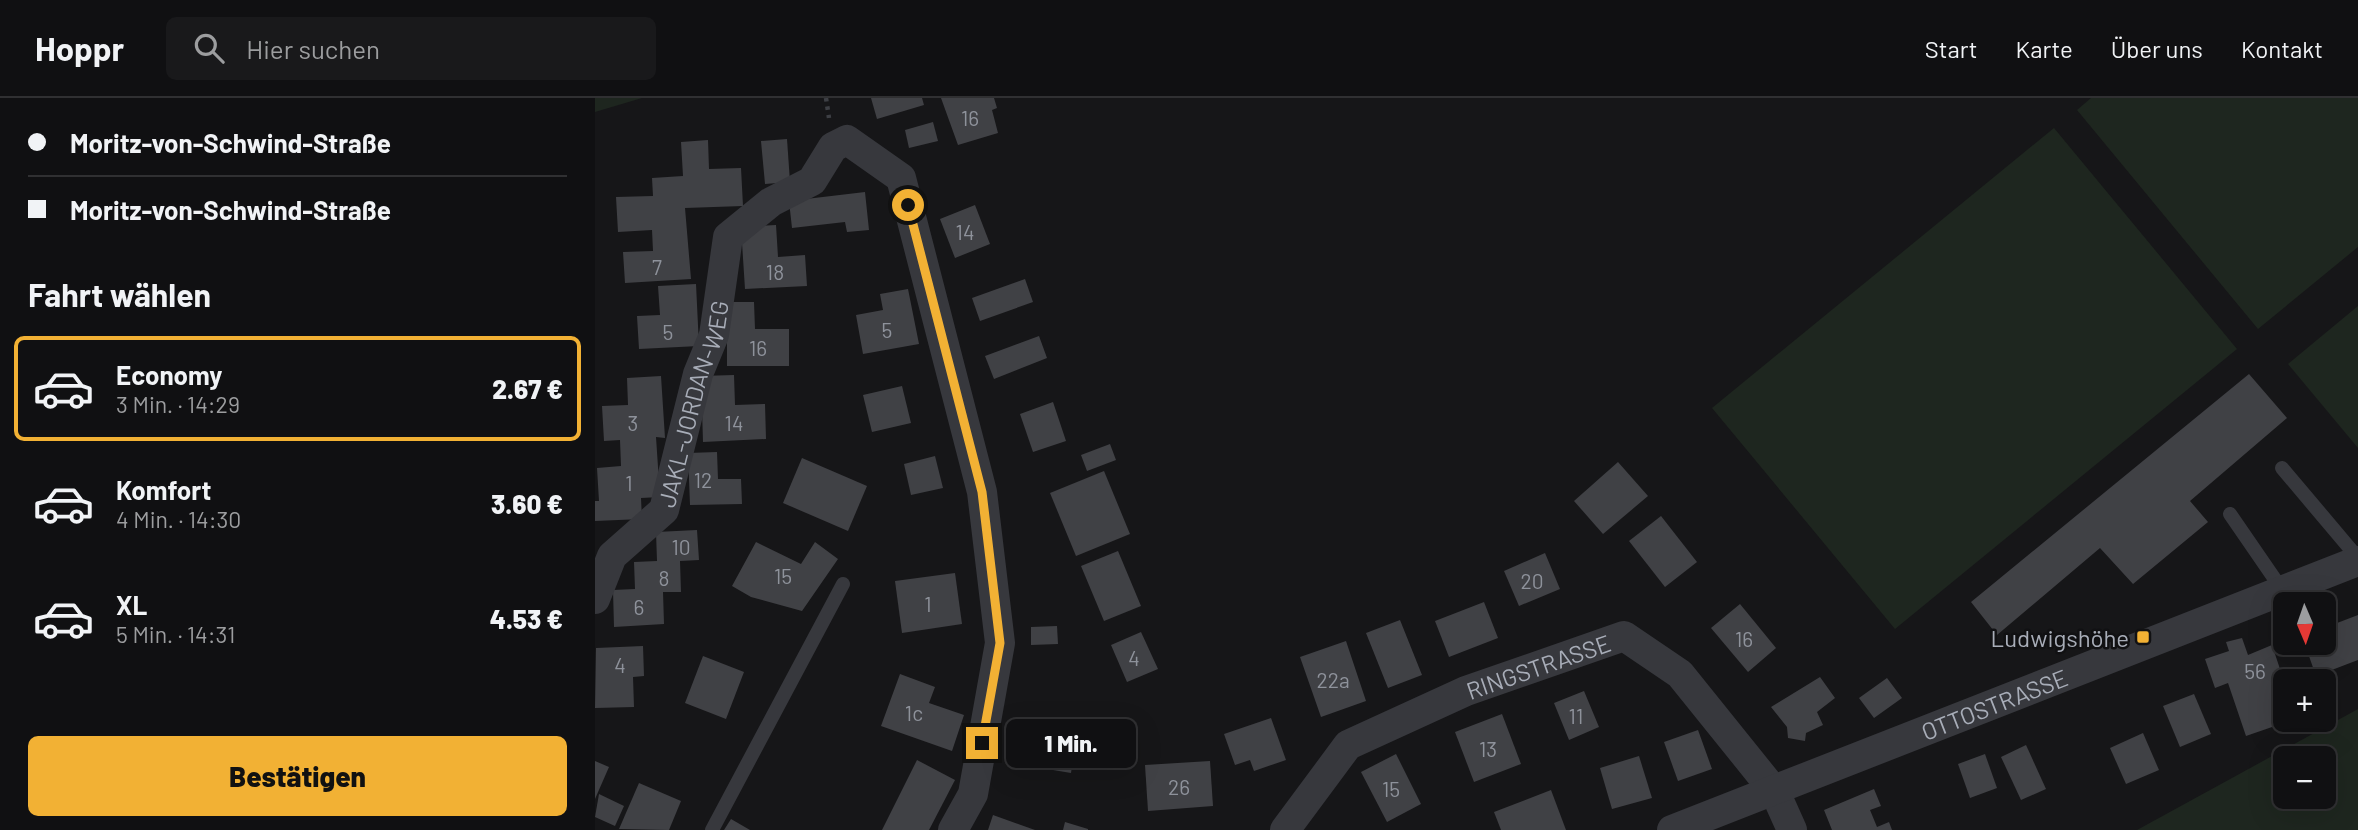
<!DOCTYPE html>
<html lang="de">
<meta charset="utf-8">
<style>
:root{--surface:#101012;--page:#19191b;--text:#f1f3f6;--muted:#9c9d9f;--line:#303032;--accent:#f2b134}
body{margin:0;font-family:Barlow,sans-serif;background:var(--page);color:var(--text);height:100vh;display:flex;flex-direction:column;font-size:26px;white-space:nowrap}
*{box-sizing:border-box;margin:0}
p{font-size:23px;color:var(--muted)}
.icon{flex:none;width:38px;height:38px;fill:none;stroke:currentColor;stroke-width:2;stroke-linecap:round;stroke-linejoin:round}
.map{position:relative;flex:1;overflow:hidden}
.side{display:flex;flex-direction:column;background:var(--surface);width:595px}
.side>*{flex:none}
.banner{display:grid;align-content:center;height:154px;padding:0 28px;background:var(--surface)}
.needle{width:46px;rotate:178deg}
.controls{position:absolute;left:1678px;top:494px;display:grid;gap:14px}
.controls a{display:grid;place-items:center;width:63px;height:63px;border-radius:10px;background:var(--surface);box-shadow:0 7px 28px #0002,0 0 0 2px var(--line);font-size:35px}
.end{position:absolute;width:32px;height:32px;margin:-16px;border:9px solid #f2b134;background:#111;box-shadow:0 0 0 4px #111}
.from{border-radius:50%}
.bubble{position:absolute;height:49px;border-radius:10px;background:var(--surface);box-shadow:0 7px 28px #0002,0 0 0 2px var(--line);font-size:23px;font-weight:800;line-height:49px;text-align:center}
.banner b{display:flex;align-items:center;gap:24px;height:66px;font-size:26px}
.banner b+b{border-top:2px solid var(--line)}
.banner i{width:18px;height:18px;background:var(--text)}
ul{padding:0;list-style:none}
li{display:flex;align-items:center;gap:21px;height:105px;margin:0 14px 10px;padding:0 14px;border:4px solid transparent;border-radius:10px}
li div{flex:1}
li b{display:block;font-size:26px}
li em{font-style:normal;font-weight:800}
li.current{border-color:var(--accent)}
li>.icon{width:63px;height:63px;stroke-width:1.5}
h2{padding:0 28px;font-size:32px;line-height:84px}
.cta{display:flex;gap:14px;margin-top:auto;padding:14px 28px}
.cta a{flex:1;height:80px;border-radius:10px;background:var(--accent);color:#111;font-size:28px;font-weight:800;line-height:80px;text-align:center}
header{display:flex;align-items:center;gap:42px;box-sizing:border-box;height:98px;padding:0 35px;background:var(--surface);border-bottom:2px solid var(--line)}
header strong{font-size:33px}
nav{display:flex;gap:38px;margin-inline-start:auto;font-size:24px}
.search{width:490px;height:63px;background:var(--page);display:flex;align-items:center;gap:18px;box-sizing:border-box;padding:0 24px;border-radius:10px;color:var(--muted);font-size:26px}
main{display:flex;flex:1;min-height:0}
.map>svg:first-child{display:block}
.green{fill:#1e261f;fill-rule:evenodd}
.building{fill:#404145}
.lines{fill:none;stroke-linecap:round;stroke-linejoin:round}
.path{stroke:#3d3f44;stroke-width:4.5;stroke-dasharray:3.5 5;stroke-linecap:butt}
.service{stroke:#37383d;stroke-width:14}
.minor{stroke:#37383d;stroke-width:30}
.route{stroke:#f2b134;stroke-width:9}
.poi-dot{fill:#f2b134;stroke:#111113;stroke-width:2.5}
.labels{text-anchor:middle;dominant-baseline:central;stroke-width:5;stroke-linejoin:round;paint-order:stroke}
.number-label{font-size:21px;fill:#8e929b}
.street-label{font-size:24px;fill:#a8adb8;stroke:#111113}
.poi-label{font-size:24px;fill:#a8adb8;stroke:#111113;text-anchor:end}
</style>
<header>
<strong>Hoppr</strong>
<div class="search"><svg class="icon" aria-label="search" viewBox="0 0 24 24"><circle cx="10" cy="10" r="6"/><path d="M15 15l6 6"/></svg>Hier suchen</div>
<nav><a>Start</a><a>Karte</a><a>Über uns</a><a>Kontakt</a></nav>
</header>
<main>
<section class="side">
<div class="banner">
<b><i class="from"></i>Moritz-von-Schwind-Straße</b>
<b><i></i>Moritz-von-Schwind-Straße</b>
</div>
<h2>Fahrt wählen</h2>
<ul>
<li class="current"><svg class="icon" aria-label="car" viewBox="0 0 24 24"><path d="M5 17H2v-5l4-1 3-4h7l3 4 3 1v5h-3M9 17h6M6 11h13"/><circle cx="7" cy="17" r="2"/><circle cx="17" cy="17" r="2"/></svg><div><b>Economy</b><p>3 Min. · 14:29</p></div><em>2.67 €</em></li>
<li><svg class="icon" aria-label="car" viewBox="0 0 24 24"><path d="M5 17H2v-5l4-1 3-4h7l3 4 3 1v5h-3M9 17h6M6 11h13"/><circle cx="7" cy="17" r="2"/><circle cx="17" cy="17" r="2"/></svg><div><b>Komfort</b><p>4 Min. · 14:30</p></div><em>3.60 €</em></li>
<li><svg class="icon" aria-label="car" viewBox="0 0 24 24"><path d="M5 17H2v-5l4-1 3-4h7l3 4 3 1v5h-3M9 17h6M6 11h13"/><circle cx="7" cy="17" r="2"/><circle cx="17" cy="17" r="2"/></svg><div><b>XL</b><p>5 Min. · 14:31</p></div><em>4.53 €</em></li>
</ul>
<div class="cta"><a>Bestätigen</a></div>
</section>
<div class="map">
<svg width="1763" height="732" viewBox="0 0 1763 732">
<rect width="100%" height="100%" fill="#161618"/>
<!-- green -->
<g class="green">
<polygon points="0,0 47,0 0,14"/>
<polygon points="1496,0 1763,0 1763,149 1663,231 1482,12"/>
<polygon points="1459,30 1642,251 1300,531 1117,310"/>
<polygon points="1763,208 1763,350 1693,266"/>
<path d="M1763 611V732H1542ZM1690 660H1729V698H1690Z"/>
</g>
<!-- building -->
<g class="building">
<polygon points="276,0 327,0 329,7 282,21"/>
<polygon points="346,0 399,0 402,10 397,12 403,35 363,47"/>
<polygon points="338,24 343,43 314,50 310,32"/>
<polygon points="192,41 195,84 170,86 166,43"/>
<polygon points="113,42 114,71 146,70 148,108 90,110 96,181 30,185 28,154 58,153 57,132 23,134 21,99 58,98 57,80 88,78 86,44"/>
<polygon points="270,94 274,132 252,134 250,124 197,130 194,103"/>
<polygon points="380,107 395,146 360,160 345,121"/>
<polygon points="181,127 183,159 210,157 212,188 150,191 146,129"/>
<polygon points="430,181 438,204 385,223 377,200"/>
<polygon points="101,186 104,248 44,251 42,218 65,217 63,188"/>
<polygon points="313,191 324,246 268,256 261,217 288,212 285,196"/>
<polygon points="132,204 159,204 160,231 194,231 194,268 132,268"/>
<polygon points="444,238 452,260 399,281 390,258"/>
<polygon points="1654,276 1692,320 1595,403 1613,424 1538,486 1505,450 1402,537 1376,504"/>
<polygon points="139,277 140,307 170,306 171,341 108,344 106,278"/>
<polygon points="66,278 70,340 61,339 65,399 46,400 47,421 0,423 0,403 4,403 2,370 26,368 25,342 9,343 7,308 33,307 32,280"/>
<polygon points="307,288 316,325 277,334 268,297"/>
<polygon points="458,304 471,343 438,354 425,316"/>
<polygon points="515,346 521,362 492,373 486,357"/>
<polygon points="122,354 123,381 146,381 147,406 95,407 93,355"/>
<polygon points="340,358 348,390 316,397 309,366"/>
<polygon points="207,360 272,388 253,433 188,405"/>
<polygon points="1023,364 1053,398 1008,436 979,403"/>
<polygon points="509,373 535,436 481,458 455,395"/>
<polygon points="1066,418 1102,464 1070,489 1034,443"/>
<polygon points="102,432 104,462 85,463 86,494 68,494 69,526 19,529 18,492 40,491 39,464 62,463 61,434"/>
<polygon points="161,444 206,466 220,444 243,461 207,513 156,499 137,488"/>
<polygon points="523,453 546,508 509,523 486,468"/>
<polygon points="950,455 965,491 924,508 909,473"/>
<polygon points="360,475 367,526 307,535 300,483"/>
<polygon points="889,504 903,540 854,559 840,523"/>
<polygon points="1145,506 1181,550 1153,574 1116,530"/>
<polygon points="1763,517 1763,562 1721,578 1709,544 1729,544 1729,530"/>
<polygon points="805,522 827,577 793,590 771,535"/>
<polygon points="462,528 463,546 436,547 436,529"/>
<polygon points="546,534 563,571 532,584 516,547"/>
<polygon points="1647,540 1653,557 1677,547 1690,586 1690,621 1697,622 1651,638 1633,585 1620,590 1610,561 1634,553 1631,544"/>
<polygon points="751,543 771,603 726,619 705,559"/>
<polygon points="48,548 49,578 38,579 39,609 0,610 1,550"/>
<polygon points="108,558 149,574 131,621 90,605"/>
<polygon points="305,576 340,589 334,605 369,617 357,653 286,628"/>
<polygon points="1225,579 1240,600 1222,614 1228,627 1211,635 1210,643 1193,640 1192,629 1176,609"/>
<polygon points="1292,580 1307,600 1279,620 1264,600"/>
<polygon points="989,593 1004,629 974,642 959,605"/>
<polygon points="1599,596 1616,636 1585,649 1568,608"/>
<polygon points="907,616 926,666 879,684 860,634"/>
<polygon points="435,619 483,627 476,675 428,667"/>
<polygon points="676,620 691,662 659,673 655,662 640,667 629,636"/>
<polygon points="1103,632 1117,671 1083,683 1069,644"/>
<polygon points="1548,635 1564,672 1531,686 1515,650"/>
<polygon points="1431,647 1451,691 1426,702 1406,659"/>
<polygon points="801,656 826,706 792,724 766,674"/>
<polygon points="1390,656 1402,690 1375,700 1363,666"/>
<polygon points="1044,658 1057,700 1017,711 1005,670"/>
<polygon points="322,662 360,682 334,732 287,732"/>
<polygon points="0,663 14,669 0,701"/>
<polygon points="615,663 618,708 553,713 550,667"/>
<polygon points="44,685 86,703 74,732 24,731"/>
<polygon points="1279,691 1286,708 1275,712 1282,729 1294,724 1297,732 1237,732 1229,712"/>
<polygon points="956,692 971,732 906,732 899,714"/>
<polygon points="4,696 29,708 20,728 0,719"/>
<polygon points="398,717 440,732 393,732"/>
<polygon points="136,721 155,732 129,732"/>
<polygon points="470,724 493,731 493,732 468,732"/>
</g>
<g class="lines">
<!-- path -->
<polyline class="path" points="231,0 234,20"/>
<!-- service -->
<g class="service">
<polyline points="1687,370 1763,460"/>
<polyline points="1635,416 1688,493"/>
<polyline points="117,732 248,486"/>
</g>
<!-- minor -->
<g class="minor">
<path id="s1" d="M0 501 17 458 69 412 103 276 119 237 133 139 176 104 217 83 238 49 252 42 306 80 387 394 405 545 378 696 358 732"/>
<path id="s2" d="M690 732 753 647 871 593 1029 538 1085 576 1180 694 1197 732"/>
<path id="s3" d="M1077 732 1763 463"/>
</g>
</g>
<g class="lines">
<!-- route -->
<polyline class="route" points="313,107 387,394 405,545 387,645"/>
</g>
<!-- markers -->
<rect class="poi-dot" x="1541" y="532" width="14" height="14" rx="3.5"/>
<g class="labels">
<!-- number labels -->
<g class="number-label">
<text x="375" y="19">16</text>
<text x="370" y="133">14</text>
<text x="62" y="168">7</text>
<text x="180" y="173">18</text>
<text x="292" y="231">5</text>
<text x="73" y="233">5</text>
<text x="163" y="249">16</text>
<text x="38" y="324">3</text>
<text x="139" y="324">14</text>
<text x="108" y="381">12</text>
<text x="34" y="384">1</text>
<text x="86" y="448">10</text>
<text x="188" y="477">15</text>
<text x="69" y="479">8</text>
<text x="937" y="482">20</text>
<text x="333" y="505">1</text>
<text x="44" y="508">6</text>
<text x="1149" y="540">16</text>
<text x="539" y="559">4</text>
<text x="25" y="566">4</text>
<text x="1660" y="572">56</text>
<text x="738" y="581">22a</text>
<text x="319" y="614">1c</text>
<text x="981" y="617">11</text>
<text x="893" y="650">13</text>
<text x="584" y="688">26</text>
<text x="796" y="690">15</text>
</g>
<!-- street labels -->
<g class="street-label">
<text stroke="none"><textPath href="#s1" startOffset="226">JAKL-JORDAN-WEG</textPath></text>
<text stroke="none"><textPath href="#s2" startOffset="312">RINGSTRASSE</textPath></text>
<text stroke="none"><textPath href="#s3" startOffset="346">OTTOSTRASSE</textPath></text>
</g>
<!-- poi labels -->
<g class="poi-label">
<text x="1534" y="539">Ludwigshöhe</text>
</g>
</g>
</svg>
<div class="controls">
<a><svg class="needle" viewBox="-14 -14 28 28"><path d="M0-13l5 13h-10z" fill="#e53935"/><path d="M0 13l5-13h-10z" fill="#9c9d9f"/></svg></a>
<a>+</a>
<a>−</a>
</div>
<i class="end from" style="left:313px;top:107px"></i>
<i class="end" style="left:387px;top:645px"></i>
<div class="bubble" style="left:411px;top:621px;width:130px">1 Min.</div>
</div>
</main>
